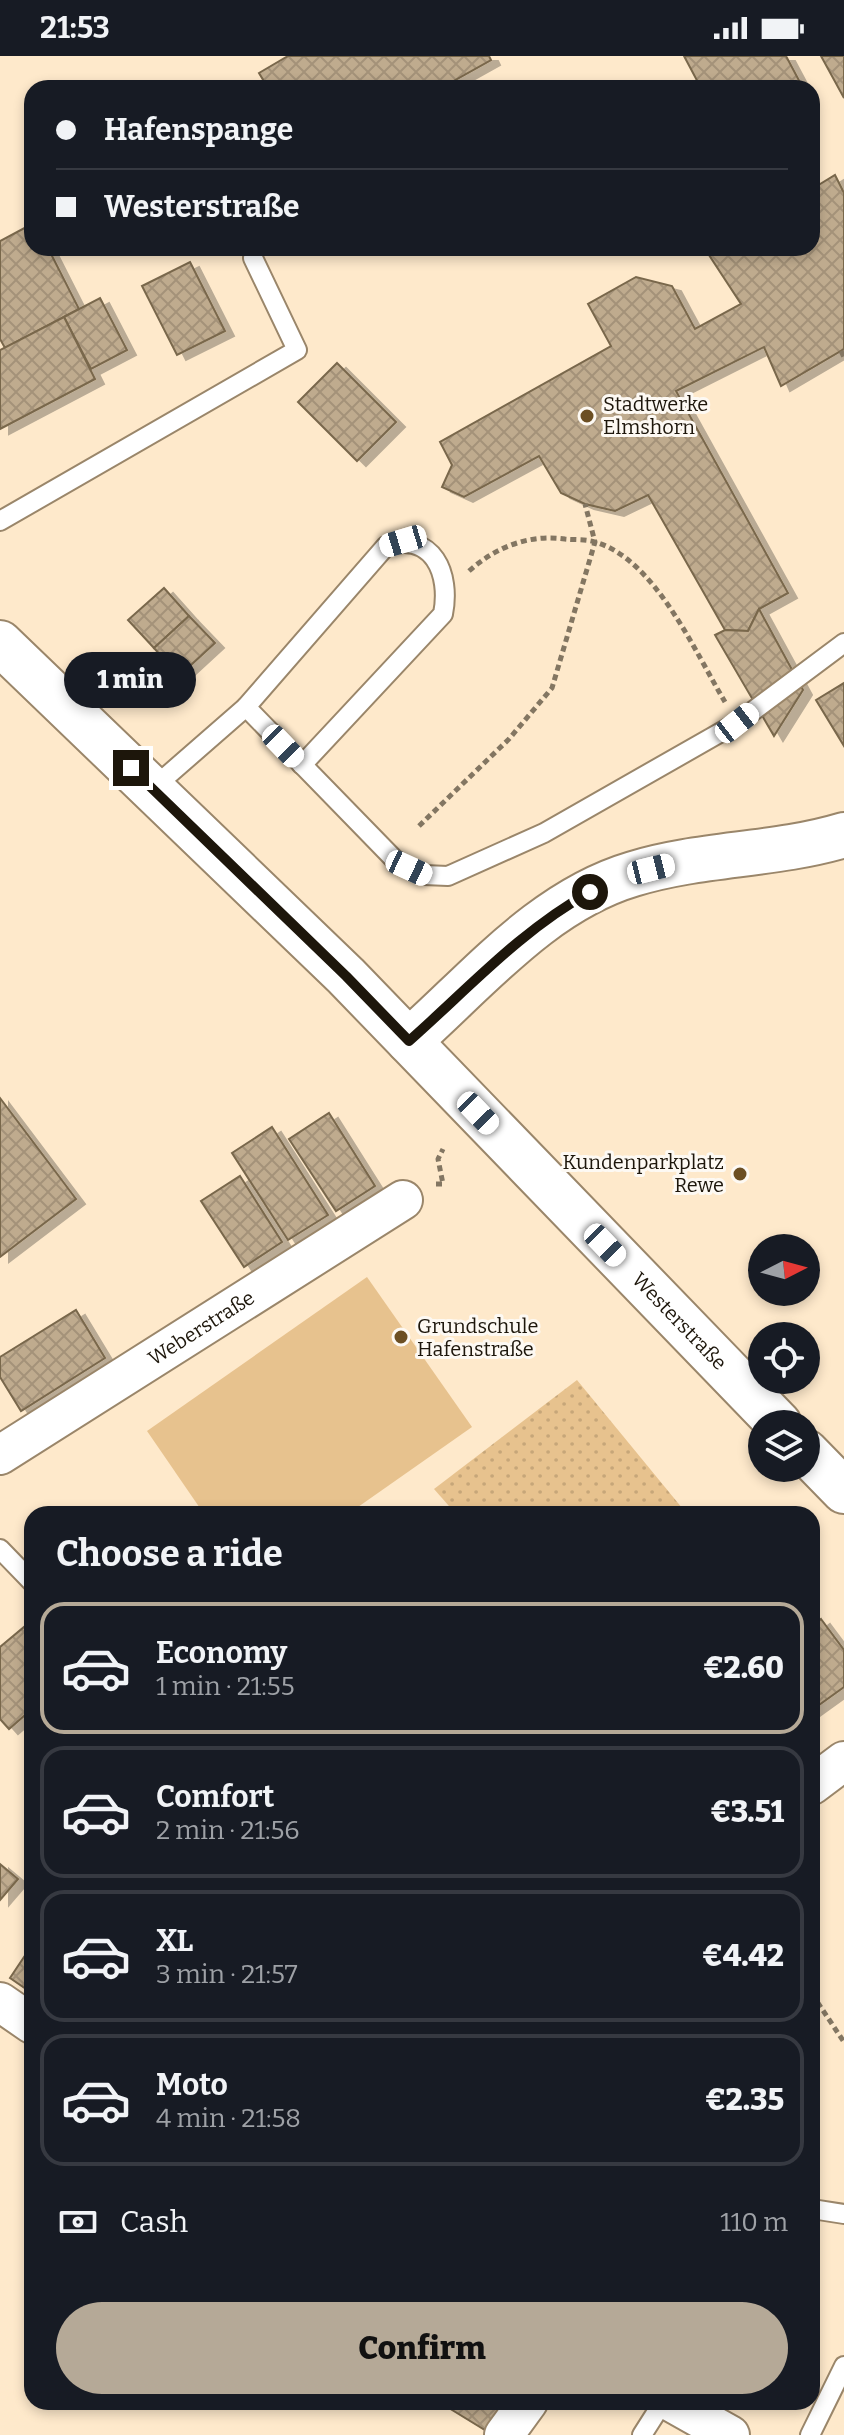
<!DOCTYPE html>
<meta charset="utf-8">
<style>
:root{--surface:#171b24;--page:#242831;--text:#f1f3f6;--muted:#9ea1a6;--line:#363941;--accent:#b5a997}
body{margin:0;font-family:Bitter,serif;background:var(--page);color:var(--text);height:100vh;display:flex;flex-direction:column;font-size:30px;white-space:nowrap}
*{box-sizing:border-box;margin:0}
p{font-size:26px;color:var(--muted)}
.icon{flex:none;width:44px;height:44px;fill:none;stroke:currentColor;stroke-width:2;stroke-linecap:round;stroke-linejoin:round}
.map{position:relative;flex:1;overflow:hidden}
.side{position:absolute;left:24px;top:1450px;width:796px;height:904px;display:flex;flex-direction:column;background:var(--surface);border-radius:24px;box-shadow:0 4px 12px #0003}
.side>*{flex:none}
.guide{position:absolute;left:24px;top:24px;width:796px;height:176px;border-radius:24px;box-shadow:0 4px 12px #0003;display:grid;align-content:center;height:176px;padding:0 32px;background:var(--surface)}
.needle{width:52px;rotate:84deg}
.tools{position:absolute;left:748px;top:1178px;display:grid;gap:16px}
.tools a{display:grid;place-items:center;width:72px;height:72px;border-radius:50%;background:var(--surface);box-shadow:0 4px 12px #0003;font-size:40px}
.end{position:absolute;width:36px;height:36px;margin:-18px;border:10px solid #1d160b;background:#fff;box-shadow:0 0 0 4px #fff}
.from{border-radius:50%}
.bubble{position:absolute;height:56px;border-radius:28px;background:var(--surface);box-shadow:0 4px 12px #0003;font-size:26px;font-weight:800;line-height:56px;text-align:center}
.car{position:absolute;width:24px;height:48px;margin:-24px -12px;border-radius:10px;box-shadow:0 0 6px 2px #0007;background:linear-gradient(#fff 24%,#345 0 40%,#fff 0 76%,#345 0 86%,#fff 0)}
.guide b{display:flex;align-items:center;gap:28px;height:76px;font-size:30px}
.guide b+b{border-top:2px solid var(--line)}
.guide i{width:20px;height:20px;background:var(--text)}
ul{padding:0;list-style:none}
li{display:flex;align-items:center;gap:24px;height:132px;margin:0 16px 12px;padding:0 16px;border:4px solid var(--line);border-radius:24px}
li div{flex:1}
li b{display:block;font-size:30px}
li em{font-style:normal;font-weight:800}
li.selected{border-color:var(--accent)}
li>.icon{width:72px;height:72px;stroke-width:1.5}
h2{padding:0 32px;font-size:36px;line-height:96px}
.pay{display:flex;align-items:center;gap:20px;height:88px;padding:0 32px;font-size:30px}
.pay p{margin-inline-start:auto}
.cta{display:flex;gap:16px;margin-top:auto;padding:16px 32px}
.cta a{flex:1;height:92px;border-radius:48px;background:var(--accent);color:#111;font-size:32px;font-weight:800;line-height:92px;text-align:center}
.status{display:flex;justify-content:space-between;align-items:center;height:56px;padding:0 40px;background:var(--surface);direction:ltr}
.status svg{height:22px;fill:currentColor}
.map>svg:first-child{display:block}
.grass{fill:url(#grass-dots)}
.pitch{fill:#e7c28e}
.building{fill:url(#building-cross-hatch);stroke:#79674c;stroke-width:2;filter:url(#shadow)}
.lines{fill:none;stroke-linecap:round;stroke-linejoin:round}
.service-casing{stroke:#9a866a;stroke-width:22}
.minor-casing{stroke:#9a866a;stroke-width:42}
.tertiary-casing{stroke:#9a866a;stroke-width:48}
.primary-casing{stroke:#9a866a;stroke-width:48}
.path{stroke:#837662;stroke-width:5;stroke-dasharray:6 4;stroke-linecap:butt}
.service{stroke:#fff;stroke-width:18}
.minor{stroke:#fff;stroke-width:38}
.tertiary{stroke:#fff;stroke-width:44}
.primary{stroke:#fff;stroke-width:44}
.route{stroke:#1d160b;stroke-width:10}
.poi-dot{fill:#6c4f23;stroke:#fdf9f3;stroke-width:3}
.labels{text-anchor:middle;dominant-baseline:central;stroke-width:6;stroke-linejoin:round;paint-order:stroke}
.poi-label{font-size:20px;fill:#1d160b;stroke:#fdf9f3;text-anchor:start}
.street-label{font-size:20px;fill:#1d160b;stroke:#fdf9f3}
</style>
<div class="status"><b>21:53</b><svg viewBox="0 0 49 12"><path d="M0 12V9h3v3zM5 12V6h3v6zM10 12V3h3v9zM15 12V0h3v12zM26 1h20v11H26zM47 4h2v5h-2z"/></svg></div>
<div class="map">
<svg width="844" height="2379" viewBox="0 0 844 2379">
<defs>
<pattern id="grass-dots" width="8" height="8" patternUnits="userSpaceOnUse" patternTransform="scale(2)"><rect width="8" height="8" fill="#e7c28e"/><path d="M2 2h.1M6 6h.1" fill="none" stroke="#c6a679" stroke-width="1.8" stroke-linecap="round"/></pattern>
<pattern id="building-cross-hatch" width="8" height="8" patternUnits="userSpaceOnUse" patternTransform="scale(2)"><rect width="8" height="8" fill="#bfab8e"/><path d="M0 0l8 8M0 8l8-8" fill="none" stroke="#a49279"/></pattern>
<filter id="shadow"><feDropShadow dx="9" dy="5" stdDeviation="0" flood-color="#0004"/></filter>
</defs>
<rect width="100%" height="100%" fill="#fee9cb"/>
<!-- grass -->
<polygon class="grass" points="577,1324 687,1458 456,1458 434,1433"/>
<!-- pitch -->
<polygon class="pitch" points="367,1221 472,1371 348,1458 204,1458 147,1375"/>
<!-- building -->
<g class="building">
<polygon points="288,0 489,0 491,4 441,32 268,32 259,17"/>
<polygon points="684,0 786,0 803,32 701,32"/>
<polygon points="821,0 844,0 844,42"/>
<polygon points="835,119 844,137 844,293 781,330 764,291 676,335 788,537 759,553 748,575 725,574 648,439 615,455 585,448 561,437 539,400 464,441 442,431 452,409 440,386 611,290 588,248 636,221 672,230 695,273 741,248 707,196 713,192 812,192 812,133"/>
<polygon points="32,168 32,192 48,192 79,253 5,292 0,283 0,185"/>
<polygon points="190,206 225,275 177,299 142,230"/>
<polygon points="100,242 127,294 91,313 64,261"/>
<polygon points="64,261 95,323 0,373 0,294"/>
<polygon points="337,307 396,366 357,405 298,346"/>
<polygon points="164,532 189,560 154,592 128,564"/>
<polygon points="759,553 803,634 774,680 715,579 725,574 748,575"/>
<polygon points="189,560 215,587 179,620 154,592"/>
<polygon points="844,627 844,690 816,644"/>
<polygon points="0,1042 76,1143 0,1201"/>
<polygon points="329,1057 375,1130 336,1155 289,1083"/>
<polygon points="272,1071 328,1159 288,1184 232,1097"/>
<polygon points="240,1120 282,1186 244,1211 201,1145"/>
<polygon points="76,1254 105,1302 21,1355 0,1321 0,1301"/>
<polygon points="821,1563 844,1594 844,1631 812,1654 812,1570"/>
<polygon points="24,1571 32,1580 32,1653 9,1673 0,1663 0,1591"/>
<polygon points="0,1808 18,1823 0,1844"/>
<polygon points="32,1889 32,1937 10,1922"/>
<polygon points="446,2346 513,2346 493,2379 444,2349"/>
</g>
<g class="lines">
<defs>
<g id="service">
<polyline points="0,465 297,294 253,202"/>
<polyline points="246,651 395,804 424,819 448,820 544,777 737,667 844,587"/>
<path d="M152 733 246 651 386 490C433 475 451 518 443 558L302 709"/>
<polyline points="0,1493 32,1526"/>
<polyline points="812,2153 844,2158"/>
<polyline points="642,2379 663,2346"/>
<polyline points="810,2379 844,2310"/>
</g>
<g id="minor">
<path id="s1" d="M0 1399 403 1144"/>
<polyline points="812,1729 844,1705"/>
<polyline points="0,1946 32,1968"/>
<polyline points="671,2346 730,2379"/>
<polyline points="504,2379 528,2346"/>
</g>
<path id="tertiary" d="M409 985C477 925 542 845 633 818 701 797 774 800 844 779"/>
<g id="primary">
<path id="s2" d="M0 587 346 920 779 1368"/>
<polyline points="806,1396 844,1435"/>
</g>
</defs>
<!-- service casing -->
<use href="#service" class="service-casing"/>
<!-- minor casing -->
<use href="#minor" class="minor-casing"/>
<!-- tertiary casing -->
<use href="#tertiary" class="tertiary-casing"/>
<!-- primary casing -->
<use href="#primary" class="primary-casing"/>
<!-- path -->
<g class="path">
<polyline points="841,295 844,301"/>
<path d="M469 515C496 491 529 478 565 483 574 484 586 483 595 486 655 503 695 596 725 646"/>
<polyline points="419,770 509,683 552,632 595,486 585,448"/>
<polyline points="436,1128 443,1128 438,1103 443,1093"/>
<polyline points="812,1938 844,1986"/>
</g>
<!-- service -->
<use href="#service" class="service"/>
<!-- minor -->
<use href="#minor" class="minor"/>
<!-- tertiary -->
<use href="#tertiary" class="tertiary"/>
<!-- primary -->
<use href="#primary" class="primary"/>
</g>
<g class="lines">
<!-- route -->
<path class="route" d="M131 712 346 920 409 985C468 933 520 875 590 836"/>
</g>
<!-- markers -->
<g class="poi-dot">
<circle cx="587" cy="360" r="8"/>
<circle cx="740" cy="1118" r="8"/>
<circle cx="401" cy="1281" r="8"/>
</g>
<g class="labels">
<!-- poi labels -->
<g class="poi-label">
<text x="603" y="348">Stadtwerke<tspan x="603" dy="23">Elmshorn</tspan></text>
<text x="724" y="1106" text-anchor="end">Kundenparkplatz<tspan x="724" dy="23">Rewe</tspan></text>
<text x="417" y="1270">Grundschule<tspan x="417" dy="23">Hafenstraße</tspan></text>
</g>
<!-- street labels -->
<g class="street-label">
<text stroke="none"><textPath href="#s2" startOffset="960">Westerstraße</textPath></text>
<text stroke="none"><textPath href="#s1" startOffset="238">Weberstraße</textPath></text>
</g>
</g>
</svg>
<div class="tools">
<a><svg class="needle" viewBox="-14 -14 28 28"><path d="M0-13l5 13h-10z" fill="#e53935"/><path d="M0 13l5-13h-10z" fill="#9ea1a6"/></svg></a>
<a><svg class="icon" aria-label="locate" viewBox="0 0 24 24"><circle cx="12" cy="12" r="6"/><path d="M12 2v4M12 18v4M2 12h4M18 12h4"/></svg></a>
<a><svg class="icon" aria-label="layers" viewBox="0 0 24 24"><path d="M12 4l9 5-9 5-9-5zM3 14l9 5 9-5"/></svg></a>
</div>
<i class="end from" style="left:590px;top:836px"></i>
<i class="end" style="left:131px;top:712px"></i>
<div class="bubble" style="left:64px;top:596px;width:132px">1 min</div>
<i class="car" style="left:403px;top:485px;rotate:253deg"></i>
<i class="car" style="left:737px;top:667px;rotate:52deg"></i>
<i class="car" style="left:283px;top:690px;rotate:136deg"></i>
<i class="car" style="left:409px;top:812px;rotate:115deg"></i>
<i class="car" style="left:651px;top:813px;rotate:76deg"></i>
<i class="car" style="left:478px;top:1057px;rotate:136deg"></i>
<i class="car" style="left:605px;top:1189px;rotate:136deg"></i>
<div class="guide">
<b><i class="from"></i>Hafenspange</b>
<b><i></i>Westerstraße</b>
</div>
<section class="side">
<h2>Choose a ride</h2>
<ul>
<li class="selected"><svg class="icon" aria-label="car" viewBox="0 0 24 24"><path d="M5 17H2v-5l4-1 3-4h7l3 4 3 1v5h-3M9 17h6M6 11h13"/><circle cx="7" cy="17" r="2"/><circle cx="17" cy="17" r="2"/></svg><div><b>Economy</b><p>1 min · 21:55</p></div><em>€2.60</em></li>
<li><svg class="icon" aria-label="car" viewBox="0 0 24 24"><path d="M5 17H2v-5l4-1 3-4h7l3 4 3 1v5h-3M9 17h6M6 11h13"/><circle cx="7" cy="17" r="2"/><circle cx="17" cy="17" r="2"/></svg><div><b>Comfort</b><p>2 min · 21:56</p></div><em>€3.51</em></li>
<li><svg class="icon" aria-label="car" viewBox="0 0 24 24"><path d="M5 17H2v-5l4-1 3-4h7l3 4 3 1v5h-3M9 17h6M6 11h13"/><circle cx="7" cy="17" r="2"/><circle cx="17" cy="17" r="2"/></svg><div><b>XL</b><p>3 min · 21:57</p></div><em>€4.42</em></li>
<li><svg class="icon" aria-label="car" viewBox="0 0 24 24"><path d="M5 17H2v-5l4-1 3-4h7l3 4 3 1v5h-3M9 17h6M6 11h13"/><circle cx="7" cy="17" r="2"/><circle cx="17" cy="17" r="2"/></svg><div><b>Moto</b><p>4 min · 21:58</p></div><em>€2.35</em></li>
</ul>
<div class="pay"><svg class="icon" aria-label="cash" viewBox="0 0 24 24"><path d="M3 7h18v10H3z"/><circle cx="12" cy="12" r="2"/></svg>Cash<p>110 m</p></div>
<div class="cta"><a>Confirm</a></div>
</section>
</div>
